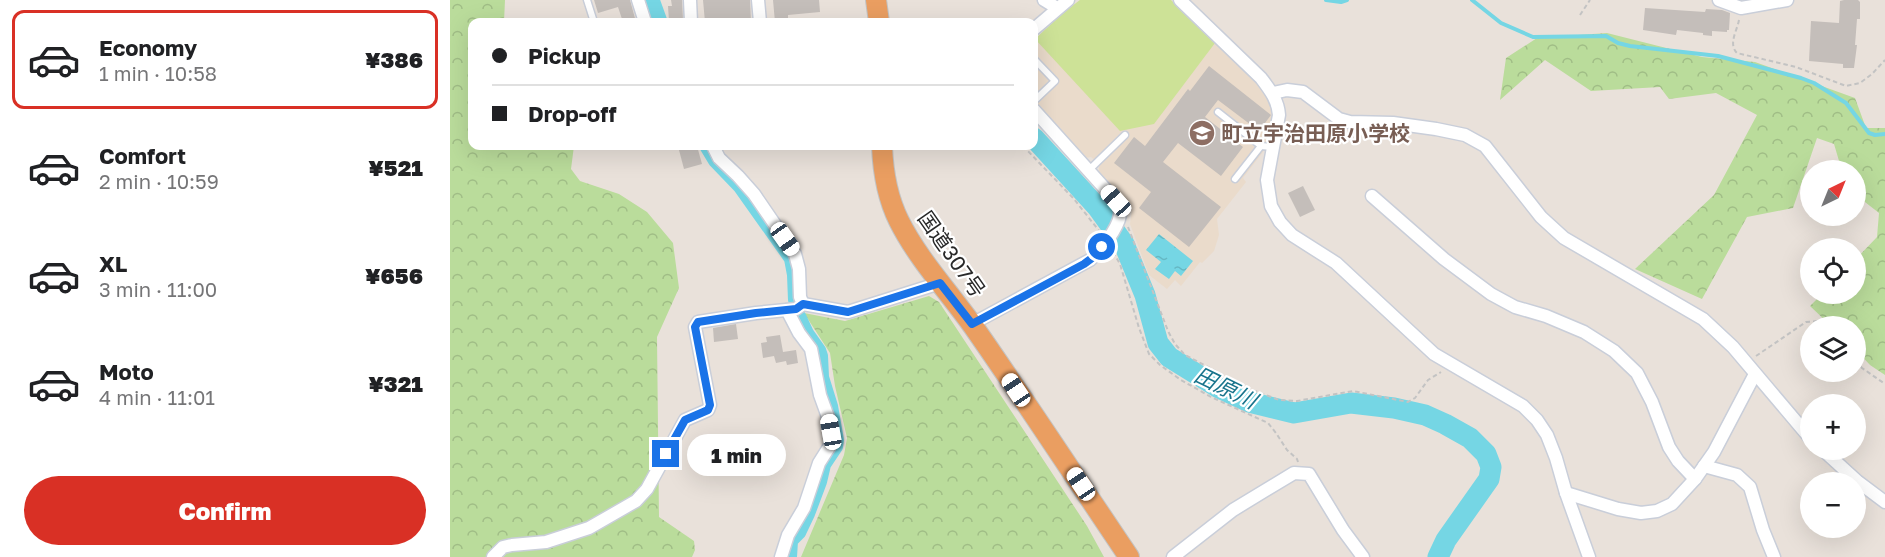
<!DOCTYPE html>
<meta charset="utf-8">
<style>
:root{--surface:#fff;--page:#f2f2f2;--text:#202124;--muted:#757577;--line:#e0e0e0;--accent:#d93025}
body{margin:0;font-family:"Golos Text","Noto Sans JP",sans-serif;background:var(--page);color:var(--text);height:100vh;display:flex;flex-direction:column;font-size:22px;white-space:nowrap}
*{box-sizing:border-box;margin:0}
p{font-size:20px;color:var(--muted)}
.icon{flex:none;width:33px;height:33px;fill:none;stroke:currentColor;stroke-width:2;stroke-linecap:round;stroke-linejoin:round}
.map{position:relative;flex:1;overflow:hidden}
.drawer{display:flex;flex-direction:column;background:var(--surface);width:450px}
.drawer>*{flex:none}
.banner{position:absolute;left:18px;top:18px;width:570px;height:132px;border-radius:12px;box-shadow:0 6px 24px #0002;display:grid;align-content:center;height:132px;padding:0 24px;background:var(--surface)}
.needle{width:39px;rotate:43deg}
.fabs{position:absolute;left:1350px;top:160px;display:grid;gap:12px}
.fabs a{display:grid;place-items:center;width:66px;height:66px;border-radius:50%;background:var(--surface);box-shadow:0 6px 24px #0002;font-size:30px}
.end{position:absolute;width:27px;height:27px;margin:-14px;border:8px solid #1a73e8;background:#fff;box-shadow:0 0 0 3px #fff}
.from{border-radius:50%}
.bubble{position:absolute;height:42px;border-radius:21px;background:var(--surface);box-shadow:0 6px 24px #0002;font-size:20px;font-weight:800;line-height:42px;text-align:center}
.car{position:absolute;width:18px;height:36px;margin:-18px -9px;border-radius:8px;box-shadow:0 0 4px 2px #0007;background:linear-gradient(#fff 24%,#345 0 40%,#fff 0 76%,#345 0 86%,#fff 0)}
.banner b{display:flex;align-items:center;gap:21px;height:57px;font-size:22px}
.banner b+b{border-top:2px solid var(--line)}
.banner i{width:15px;height:15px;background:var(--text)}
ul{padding:10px 0 0;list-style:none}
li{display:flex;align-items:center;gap:18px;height:99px;margin:0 12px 9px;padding:0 12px;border:3px solid transparent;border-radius:12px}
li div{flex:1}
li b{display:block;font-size:22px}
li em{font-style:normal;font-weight:800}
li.active{border-color:var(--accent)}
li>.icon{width:54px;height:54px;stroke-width:1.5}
.action{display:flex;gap:12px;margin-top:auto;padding:12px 24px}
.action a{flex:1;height:69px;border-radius:36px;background:var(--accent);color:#fff;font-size:24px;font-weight:800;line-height:69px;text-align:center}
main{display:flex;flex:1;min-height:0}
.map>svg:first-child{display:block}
.education{fill:#eadbcb}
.forest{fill:url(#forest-crowns)}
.pitch{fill:#cde297}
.water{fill:url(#water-ripples)}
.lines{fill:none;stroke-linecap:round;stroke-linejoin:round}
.stream{stroke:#75d6e4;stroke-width:4}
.canal{stroke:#75d6e4;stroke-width:12}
.river{stroke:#75d6e4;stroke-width:21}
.building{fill:#c4beba}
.service-casing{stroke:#c9ced9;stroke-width:9}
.minor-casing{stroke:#c9ced9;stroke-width:15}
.trunk-casing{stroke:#c3c3c3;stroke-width:22}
.path{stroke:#c3c3c3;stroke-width:2;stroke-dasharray:4.5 3;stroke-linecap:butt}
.service{stroke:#fff;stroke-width:6}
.minor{stroke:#fff;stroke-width:12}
.trunk{stroke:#ea9e61;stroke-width:20}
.route{stroke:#1a73e8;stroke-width:8}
.labels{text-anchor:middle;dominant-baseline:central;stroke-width:4.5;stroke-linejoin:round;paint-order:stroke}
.education-label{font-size:21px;font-weight:bold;fill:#785e54;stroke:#fff;text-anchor:start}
.street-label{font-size:21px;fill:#282828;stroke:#fff}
.water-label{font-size:22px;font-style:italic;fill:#18748c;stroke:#fff}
</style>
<main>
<section class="drawer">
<ul>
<li class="active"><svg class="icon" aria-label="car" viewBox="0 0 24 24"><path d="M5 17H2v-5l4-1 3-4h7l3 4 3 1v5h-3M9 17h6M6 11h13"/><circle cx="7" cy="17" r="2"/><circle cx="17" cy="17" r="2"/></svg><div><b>Economy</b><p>1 min · 10:58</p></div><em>¥386</em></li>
<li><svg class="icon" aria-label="car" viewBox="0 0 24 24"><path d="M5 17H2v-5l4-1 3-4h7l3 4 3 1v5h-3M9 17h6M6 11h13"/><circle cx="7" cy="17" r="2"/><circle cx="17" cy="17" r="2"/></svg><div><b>Comfort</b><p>2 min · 10:59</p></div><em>¥521</em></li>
<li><svg class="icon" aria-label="car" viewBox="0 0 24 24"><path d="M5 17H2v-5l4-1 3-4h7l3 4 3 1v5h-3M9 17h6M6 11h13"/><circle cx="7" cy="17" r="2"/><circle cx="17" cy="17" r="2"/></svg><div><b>XL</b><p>3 min · 11:00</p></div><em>¥656</em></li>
<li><svg class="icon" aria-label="car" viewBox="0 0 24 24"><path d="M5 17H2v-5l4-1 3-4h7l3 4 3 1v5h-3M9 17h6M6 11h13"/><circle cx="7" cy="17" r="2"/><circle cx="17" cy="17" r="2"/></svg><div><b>Moto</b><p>4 min · 11:01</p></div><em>¥321</em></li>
</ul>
<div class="action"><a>Confirm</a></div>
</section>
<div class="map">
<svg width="1435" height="557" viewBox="0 0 1435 557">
<defs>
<pattern id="forest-crowns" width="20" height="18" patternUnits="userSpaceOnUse" patternTransform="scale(1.5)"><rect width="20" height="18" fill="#badc9b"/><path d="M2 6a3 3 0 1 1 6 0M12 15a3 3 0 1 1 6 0" fill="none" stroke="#a0bd86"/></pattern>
<pattern id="water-ripples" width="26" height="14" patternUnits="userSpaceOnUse" patternTransform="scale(1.5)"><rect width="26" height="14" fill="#75d6e4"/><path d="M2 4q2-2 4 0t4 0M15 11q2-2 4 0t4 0" fill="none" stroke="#65b8c4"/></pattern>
</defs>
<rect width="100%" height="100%" fill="#e9e1da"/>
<!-- education -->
<polygon class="education" points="630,0 721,0 817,93 825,114 821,136 819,136 813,152 793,178 796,182 767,219 769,235 764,251 752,263 750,262 731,286 725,280 717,289 699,275 680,224 682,208 649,173 649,164 647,162 641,157 635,158 584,99 584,40 613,13"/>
<!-- forest -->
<g class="forest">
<polygon points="0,0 55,0 54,22 22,22 22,146 124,146 121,169 130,181 169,194 197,212 223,243 229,288 207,337 209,517 244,541 245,550 242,557 0,557"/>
<polygon points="1157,33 1252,57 1305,62 1405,98 1416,128 1435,128 1435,375 1420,365 1406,350 1406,327 1382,327 1360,306 1372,294 1406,294 1406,259 1427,237 1429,213 1406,195 1406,171 1392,171 1384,144 1367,138 1343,208 1297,217 1252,299 1185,269 1264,195 1307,115 1266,93 1219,99 1210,87 1141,91 1095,60 1050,100 1056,58 1087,38"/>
<polygon points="479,296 489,302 637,526 654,557 351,557 394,455 397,438 385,386 380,353 354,313 395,321"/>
</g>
<!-- pitch -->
<polygon class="pitch" points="630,0 721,0 765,43 704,124 670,131 585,39 613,13"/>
<!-- water -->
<polygon class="water" points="709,234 743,261 731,276 725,271 719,279 705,269 711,262 696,250"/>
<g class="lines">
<!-- stream -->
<g class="stream">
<polyline points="876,0 891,2 897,0"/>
<polyline points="1022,0 1051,23 1083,37 1156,36 1168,43 1180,46 1268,56 1351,78 1364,83 1396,103 1419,133 1425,135 1435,134"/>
</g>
<!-- canal -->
<g class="canal">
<polyline points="255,146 264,161 289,187 340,259 343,275 344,300"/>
<polyline points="341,557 342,541 350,533 359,514 371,482 375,465 387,447 388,440 382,406 373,377 372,356 370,350 358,333 350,316"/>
</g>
<!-- river -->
<g class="river">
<polyline points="199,0 207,22"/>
<polyline points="584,138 648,208 674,244 695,295 708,343 719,357 769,388 799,402 844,413 901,403 944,408 975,415 995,424 1020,438 1036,454 1041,467 1039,479 996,540 988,557"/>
</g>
</g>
<!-- building -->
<g class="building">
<polygon points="144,0 180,0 186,22 173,22 168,7 148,13"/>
<polygon points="221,0 232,0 233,20 219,21 218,6 222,6"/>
<polygon points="253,0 300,0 301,22 255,22"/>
<polygon points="323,0 369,0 370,12 338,15 338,22 325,22"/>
<polygon points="1394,0 1408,0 1410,2 1410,19 1407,19 1405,45 1407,45 1404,68 1393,68 1393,64 1359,61 1361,21 1389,23 1390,1"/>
<polygon points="1195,8 1255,12 1256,9 1272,10 1280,13 1279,30 1277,30 1277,32 1262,31 1262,36 1253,35 1253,33 1227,30 1226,35 1193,30"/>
<polygon points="759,66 821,115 809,131 768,100 755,117 793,147 771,176 728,143 713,162 771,207 739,247 689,208 701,192 664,163 684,137 695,146 738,89 740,91"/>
<polygon points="247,146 252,164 234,169 229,150"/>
<polygon points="853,186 865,210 850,217 838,193"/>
<polygon points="286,324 288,339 264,342 263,328"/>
<polygon points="330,335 333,352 346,350 348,363 337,365 336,361 326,363 324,356 313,358 311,343 317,342 316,337"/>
</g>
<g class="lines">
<defs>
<g id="service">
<polyline points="137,0 144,22"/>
<polyline points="584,59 605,81 584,101"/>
<polyline points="768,112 811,146 822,147"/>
<polyline points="639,170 675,135"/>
<polyline points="785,179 811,146"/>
</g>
<g id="minor">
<polyline points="188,0 195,22"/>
<polyline points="240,0 241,22"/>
<polyline points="308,0 310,22"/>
<polyline points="594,0 607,8"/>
<path d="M730 0 811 78C820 90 828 100 829 115L817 180 821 206 830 222 842 235 886 263 984 354 1073 406 1087 420 1097 435 1106 458 1116 493 1139 557"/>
<polyline points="1269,0 1291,8 1337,0"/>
<polyline points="584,29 618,0"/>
<polyline points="823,93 837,90 853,92 889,119 900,122 943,123 986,129 1015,135 1035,146 1091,217 1114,238 1253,319 1283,347 1360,438"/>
<polyline points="263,146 269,158 288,176 304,194 345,254 349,269 350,297 353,304"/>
<polyline points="922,196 994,259 1041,294 1065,307 1096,316 1134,332 1164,351 1187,373 1202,402 1219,447 1228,461 1245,479"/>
<path d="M522 324 640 260C650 251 668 229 670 215 671 210 669 206 666 201L584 110"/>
<polyline points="1373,450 1407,481 1435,502"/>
<polyline points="1254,466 1287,475 1300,487 1313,530 1324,557"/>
<polyline points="1116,493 1168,509 1191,513 1207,511 1222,504 1245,479 1264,452 1305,374"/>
<polyline points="43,557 53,547 62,545 96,542 139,528 186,501 197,489 235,420 258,410 260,405 245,327 248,322 306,313 346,309 353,304 398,312 490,283"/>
<polyline points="331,557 338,535 354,508 369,463 381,444 378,417 370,395 361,349 349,333 337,310"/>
<polyline points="723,557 783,510 844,473 859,474 893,530 913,557"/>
</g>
<g id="trunk">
<polyline points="426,0 429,22"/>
<path d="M432 146C433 172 437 197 449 221 468 259 498 291 523 326 576 402 627 480 679 557"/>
</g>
</defs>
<!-- service casing -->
<use href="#service" class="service-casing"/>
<!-- minor casing -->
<use href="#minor" class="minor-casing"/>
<!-- trunk casing -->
<use href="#trunk" class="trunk-casing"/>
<!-- path -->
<g class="path">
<polyline points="1130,15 1140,0"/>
<path d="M1289 20C1287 31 1278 44 1287 53L1346 67 1396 86 1410 83 1422 74 1435 60"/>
<polyline points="573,146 624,199 650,232"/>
<polyline points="678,227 718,331 725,344 735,355 800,389 829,400 847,401 903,391 958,402 965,398 978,380 991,372"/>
<polyline points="663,252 670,264 689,328 699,354 710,365 731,380 761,397 818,423 826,433 837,450 847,459 848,462"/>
<polyline points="1306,356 1356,322 1368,321 1374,327"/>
<polyline points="1406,361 1412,368 1435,384"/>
</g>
<!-- service -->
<use href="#service" class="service"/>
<!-- minor -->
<use href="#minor" class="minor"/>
<!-- trunk -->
<use href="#trunk" class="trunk"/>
</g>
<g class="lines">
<!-- route -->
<polyline class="route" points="216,454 235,420 258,410 260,405 245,327 248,322 306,313 346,309 353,304 398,312 490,283 522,324 634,264 646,255 652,247"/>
</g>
<!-- icons -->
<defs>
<symbol id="school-disc" viewBox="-11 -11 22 22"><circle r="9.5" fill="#8d6e63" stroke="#fff"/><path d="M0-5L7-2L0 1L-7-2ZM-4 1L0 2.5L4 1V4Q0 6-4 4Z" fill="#fff"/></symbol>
</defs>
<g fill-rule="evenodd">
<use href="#school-disc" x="737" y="118" width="30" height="30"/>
</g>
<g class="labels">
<!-- education labels -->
<g class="education-label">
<text x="771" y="133">町立宇治田原小学校</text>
</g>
<!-- street labels -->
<g class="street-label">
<text transform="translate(502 254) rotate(55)">国道307号</text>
</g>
<!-- water labels -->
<g class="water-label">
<text transform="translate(776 387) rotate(26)">田原川</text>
</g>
</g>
</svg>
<div class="fabs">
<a><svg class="needle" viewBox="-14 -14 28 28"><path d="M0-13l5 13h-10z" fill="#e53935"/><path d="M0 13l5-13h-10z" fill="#757577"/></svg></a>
<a><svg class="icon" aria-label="locate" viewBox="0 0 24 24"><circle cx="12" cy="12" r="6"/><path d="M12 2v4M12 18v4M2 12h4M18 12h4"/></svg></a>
<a><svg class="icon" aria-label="layers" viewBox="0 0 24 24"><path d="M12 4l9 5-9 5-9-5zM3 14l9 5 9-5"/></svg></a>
<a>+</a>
<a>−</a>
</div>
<i class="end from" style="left:652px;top:247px"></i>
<i class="end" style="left:216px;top:454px"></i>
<div class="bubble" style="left:237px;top:434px;width:99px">1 min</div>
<i class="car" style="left:666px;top:201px;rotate:318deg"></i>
<i class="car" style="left:335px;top:239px;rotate:145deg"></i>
<i class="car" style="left:566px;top:390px;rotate:326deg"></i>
<i class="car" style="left:381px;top:432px;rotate:350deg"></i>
<i class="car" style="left:631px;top:484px;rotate:326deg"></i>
<div class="banner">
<b><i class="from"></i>Pickup</b>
<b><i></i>Drop-off</b>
</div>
</div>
</main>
